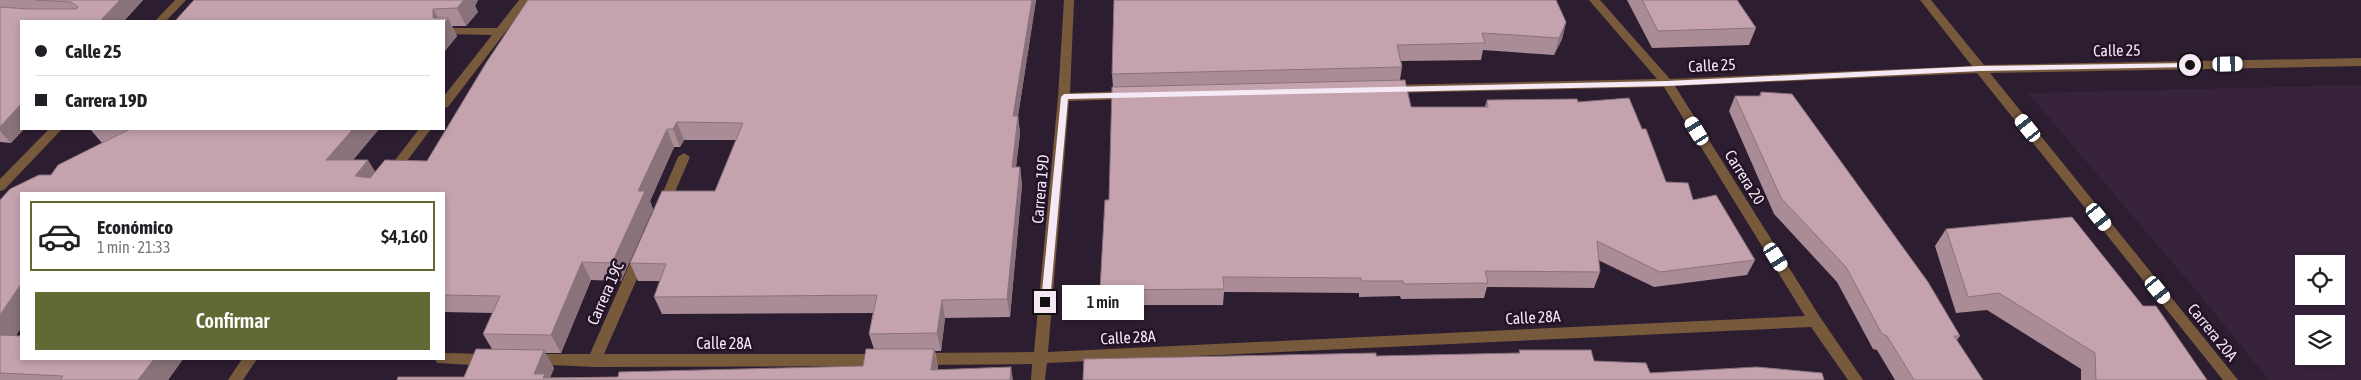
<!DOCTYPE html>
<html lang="es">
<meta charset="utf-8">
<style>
:root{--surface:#fff;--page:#f2f2f2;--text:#202124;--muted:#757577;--line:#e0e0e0;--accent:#636935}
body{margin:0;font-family:"Asap Condensed",sans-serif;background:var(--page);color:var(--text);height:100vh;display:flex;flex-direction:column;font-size:19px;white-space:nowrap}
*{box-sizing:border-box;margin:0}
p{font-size:16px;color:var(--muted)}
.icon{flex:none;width:28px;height:28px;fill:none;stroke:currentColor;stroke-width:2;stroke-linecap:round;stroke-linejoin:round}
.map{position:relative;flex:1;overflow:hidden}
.panel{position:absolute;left:20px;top:192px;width:425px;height:168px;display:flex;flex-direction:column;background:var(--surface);border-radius:0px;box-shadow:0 2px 8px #0003}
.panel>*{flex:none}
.banner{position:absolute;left:20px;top:20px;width:425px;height:110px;border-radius:0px;box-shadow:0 2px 8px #0003;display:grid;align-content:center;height:110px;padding:0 15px;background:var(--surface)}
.controls{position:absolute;left:2295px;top:255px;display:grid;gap:10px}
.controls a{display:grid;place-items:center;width:50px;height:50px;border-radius:0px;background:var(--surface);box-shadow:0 2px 8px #0003;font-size:25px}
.end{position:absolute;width:22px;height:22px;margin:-11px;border:6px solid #f5e9f6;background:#111;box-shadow:0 0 0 2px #111}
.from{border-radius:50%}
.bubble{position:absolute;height:35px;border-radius:0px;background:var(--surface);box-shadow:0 2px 8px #0003;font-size:16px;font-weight:600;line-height:35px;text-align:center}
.car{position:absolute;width:15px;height:30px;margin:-15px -8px;border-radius:6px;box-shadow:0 0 4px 1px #0007;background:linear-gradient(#fff 24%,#345 0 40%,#fff 0 76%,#345 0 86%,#fff 0)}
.banner b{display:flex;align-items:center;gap:18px;height:48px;font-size:19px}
.banner b+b{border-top:1px solid var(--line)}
.banner i{width:12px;height:12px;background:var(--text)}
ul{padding:9px 0 0;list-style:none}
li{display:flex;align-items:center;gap:15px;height:70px;margin:0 10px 8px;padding:0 5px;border:2px solid transparent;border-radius:0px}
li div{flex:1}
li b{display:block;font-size:19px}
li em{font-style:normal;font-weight:600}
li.selected{border-color:var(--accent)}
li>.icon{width:45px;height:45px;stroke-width:1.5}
.primary-button{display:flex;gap:10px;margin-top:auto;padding:10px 15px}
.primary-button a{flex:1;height:58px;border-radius:0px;background:var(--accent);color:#fff;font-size:20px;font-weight:600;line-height:58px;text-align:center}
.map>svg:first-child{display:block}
.built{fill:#38233c;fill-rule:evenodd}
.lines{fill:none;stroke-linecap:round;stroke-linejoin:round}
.minor{fill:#77593c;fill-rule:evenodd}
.wall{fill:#a98c96;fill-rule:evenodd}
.shaded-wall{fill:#89727a}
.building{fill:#c4a3af;stroke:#89727a}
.route{fill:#f5e9f6}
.labels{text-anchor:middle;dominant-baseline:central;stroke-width:5;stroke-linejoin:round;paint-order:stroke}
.street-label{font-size:16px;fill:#f5e9f6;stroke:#231326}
</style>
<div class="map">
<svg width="2361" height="380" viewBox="0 0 2361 380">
<rect width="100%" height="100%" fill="#2d1d30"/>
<!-- built -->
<path class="built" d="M2361 85V380H2269L2195 289 2028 93ZM2304 264H2336V296H2304ZM2304 324H2336V356H2304Z"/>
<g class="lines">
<!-- minor -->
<g class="minor">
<polygon points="175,0 186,0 166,21 155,21"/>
<polygon points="519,0 530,0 448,107 444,108 444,96 492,35 444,34 444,28 497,28"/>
<polygon points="1064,0 1074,0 1070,93 1129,91 1135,95 1129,99 1069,101 1048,352 1805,316 1664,87 1391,93 1385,89 1391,85 1657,79 1589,0 1600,0 1670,79 1972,66 1920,0 1931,0 1984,65 2361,58 2361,66 1990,73 2238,380 2223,380 1977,73 1675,86 1820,317 1863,380 1848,380 1811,327 1047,363 1045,380 1031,380 1032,364 921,365 916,363 914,359 916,355 921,353 1034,352 1058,97"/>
<polygon points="49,129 62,129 4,190 0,191 0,179"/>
<polygon points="419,129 431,129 382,194 369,194"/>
<polygon points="684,153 690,157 669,206 667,209 659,209 657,206 678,157"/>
<polygon points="640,251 645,252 647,256 604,354 881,354 886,356 888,360 886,364 881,366 594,367 529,364 527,360 529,356 534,354 590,354 633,256 635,252"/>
<polygon points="444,353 489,354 494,356 496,360 494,364 489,366 437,363 435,359 444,359"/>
<polygon points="242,359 257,359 243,380 228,380"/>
</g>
</g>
<!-- wall -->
<g class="wall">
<polygon points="0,0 143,0 124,21 21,21 21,129 24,129 11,143 0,142"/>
<polygon points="194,0 478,0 475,6 478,12 466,26 452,26 457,36 444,52 444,21"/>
<path d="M528 0H1036L1018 116 1020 133 1016 167H1020L1022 185 1010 317 945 318 941 351H935L938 367V370L1013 380H397L464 377 492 349 483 334 493 313 444 312V194H21V328L16 335 21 359H183L168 380H0V200L51 175 102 143 90 129H379L353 160 375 172 427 161ZM684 140H736L715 191 630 263 638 281H660L654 297 662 314 873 313 869 334 874 349 863 366 618 377 550 378 554 368 545 353H561L591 280 621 281 653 209 650 201 674 147H680Z"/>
<polygon points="1627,0 1737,0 1756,28 1749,45 1652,48"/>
<polygon points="1566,22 1562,39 1554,55 1483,50 1481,60 1401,61 1402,67 1400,80 1411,107 1485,107 1487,100 1578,102 1666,182 1693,200 1755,260 1747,275 1654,287 1598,260 1600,272 1594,288 1487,287 1484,298 1401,299 1400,296 1359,297 1359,293 1224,292 1223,305 1101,305 1100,290 1109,200 1113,87 1112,74"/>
<polygon points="1761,92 1960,336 1957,340 1983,380 1895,380 1877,350 1873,349 1837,282 1774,214 1729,111 1735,96 1759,96"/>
<polygon points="1946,229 2143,306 2207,380 2081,380 2081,369 1987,310 1956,313 1935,246"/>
</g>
<!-- shaded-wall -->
<g class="shaded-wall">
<polygon points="120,0 143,0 124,21 100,21"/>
<polygon points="463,0 478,0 475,6 478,12 466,26 457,8"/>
<polygon points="1032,0 1036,0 1018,116 1020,133 1014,185 1012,167 1013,116"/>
<polygon points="433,9 440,21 433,18"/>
<polygon points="448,18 457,36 444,52 444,24"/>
<polygon points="1566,22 1562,39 1554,55 1559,38"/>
<polygon points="21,104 21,129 24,129 11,143 0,131 0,127"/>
<polygon points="677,122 684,140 680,147 673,129"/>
<polygon points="353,129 379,129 338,178 326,160"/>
<polygon points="667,129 674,147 650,201 653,209 621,281 612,263 638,191"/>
<polygon points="368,160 379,178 367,194 355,176"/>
<polygon points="1020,167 1022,185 1010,317 1007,299"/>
<polygon points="582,262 591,280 561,353 551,335"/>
<polygon points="21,284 21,328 5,352 0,347 0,315"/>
<polygon points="942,300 945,318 941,351 937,333"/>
<polygon points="934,349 938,367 936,380 931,370"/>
<polygon points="544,350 554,368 549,380 538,380 534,374"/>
<polygon points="154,359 183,359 168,380 138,380"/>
<polygon points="1011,367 1013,380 1010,380"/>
</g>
<!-- building -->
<g class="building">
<polygon points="35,0 120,0 100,21 21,21 21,104 0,127 0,7 28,9 76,9 78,7 71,2"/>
<polygon points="194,0 464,0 457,8 433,9 433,18 448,18 444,24 444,21 175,21"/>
<polygon points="528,0 1032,0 1013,116 1018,116 1012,167 1020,167 1007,299 942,300 937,333 869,334 877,295 654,297 666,264 630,263 662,191 715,191 743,123 677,122 673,129 667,129 638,191 645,191 612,263 582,262 551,335 483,334 500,296 444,295 444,194 21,194 21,284 0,315 0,200 10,189 39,175 51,175 58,165 130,129 353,129 326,160 368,160 355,176 370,178 385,160 427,161 486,63"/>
<polygon points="1114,0 1556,0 1566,22 1559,38 1482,33 1485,43 1397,45 1402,67 1112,74"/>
<polygon points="1642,0 1737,0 1756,28 1658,31"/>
<polygon points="1405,80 1411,107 1488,107 1487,100 1577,99 1578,102 1629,98 1642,129 1646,129 1666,182 1688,183 1693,200 1716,195 1755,260 1660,272 1597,241 1600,272 1485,271 1488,283 1404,284 1403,281 1362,281 1361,278 1223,277 1224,289 1100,290 1105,200 1109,200 1112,87"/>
<polygon points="1761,92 1792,94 1928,282 1960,336 1954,336 1983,380 1914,380 1887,336 1882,334 1846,267 1781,198 1735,96 1761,96"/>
<polygon points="2072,217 2143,306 2156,306 2207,380 2096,380 2095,353 1999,293 1968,297 1946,229"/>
<polygon points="0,335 21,336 21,359 154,359 138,380 60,380 63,376 0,373"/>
<polygon points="476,349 544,350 534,374 545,374 543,378 618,377 619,372 863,366 866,349 934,349 931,370 1011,367 1010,380 397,380 398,377 464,377"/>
<polygon points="1519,350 1591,350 1594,361 1646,363 1650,373 1757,367 1822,373 1824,380 1083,380 1084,359 1376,353 1376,356 1520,353"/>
</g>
<!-- route -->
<polygon class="route" points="2190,63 2193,65 2192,67 1980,71 1667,86 1068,99 1050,302 1045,306 1041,302 1061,97 1064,94 1667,81 1980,66"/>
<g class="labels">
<!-- street labels -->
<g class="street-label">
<text transform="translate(2117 50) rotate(-1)">Calle 25</text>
<text transform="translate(1712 65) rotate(-3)">Calle 25</text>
<text transform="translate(1745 177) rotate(58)">Carrera 20</text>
<text transform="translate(1040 189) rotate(-85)">Carrera 19D</text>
<text transform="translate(605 293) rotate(-66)">Carrera 19C</text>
<text transform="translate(1533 317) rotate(-3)">Calle 28A</text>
<text transform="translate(2213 332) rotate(51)">Carrera 20A</text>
<text transform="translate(1128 337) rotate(-3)">Calle 28A</text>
<text x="724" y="343">Calle 28A</text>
</g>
</g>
</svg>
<div class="controls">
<a><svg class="icon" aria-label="locate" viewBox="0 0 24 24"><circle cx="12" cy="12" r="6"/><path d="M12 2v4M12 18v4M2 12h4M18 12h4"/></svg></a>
<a><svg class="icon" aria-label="layers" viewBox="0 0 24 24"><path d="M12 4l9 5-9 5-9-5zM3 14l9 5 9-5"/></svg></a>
</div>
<i class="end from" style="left:2190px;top:65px"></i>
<i class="end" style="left:1045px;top:302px"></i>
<div class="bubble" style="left:1062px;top:285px;width:82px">1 min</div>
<i class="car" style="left:2228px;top:64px;rotate:89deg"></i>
<i class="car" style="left:2028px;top:128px;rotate:321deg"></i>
<i class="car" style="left:1697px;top:131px;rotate:328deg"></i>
<i class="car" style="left:2099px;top:217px;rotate:141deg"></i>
<i class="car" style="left:1776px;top:257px;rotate:148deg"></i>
<i class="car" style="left:2158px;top:290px;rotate:141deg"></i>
<div class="banner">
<b><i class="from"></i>Calle 25</b>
<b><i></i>Carrera 19D</b>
</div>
<section class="panel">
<ul>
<li class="selected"><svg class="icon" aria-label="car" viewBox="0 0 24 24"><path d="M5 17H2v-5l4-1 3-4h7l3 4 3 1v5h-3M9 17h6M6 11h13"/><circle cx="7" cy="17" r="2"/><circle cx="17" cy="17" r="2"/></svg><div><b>Económico</b><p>1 min · 21:33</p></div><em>$4,160</em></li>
</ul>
<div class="primary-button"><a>Confirmar</a></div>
</section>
</div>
